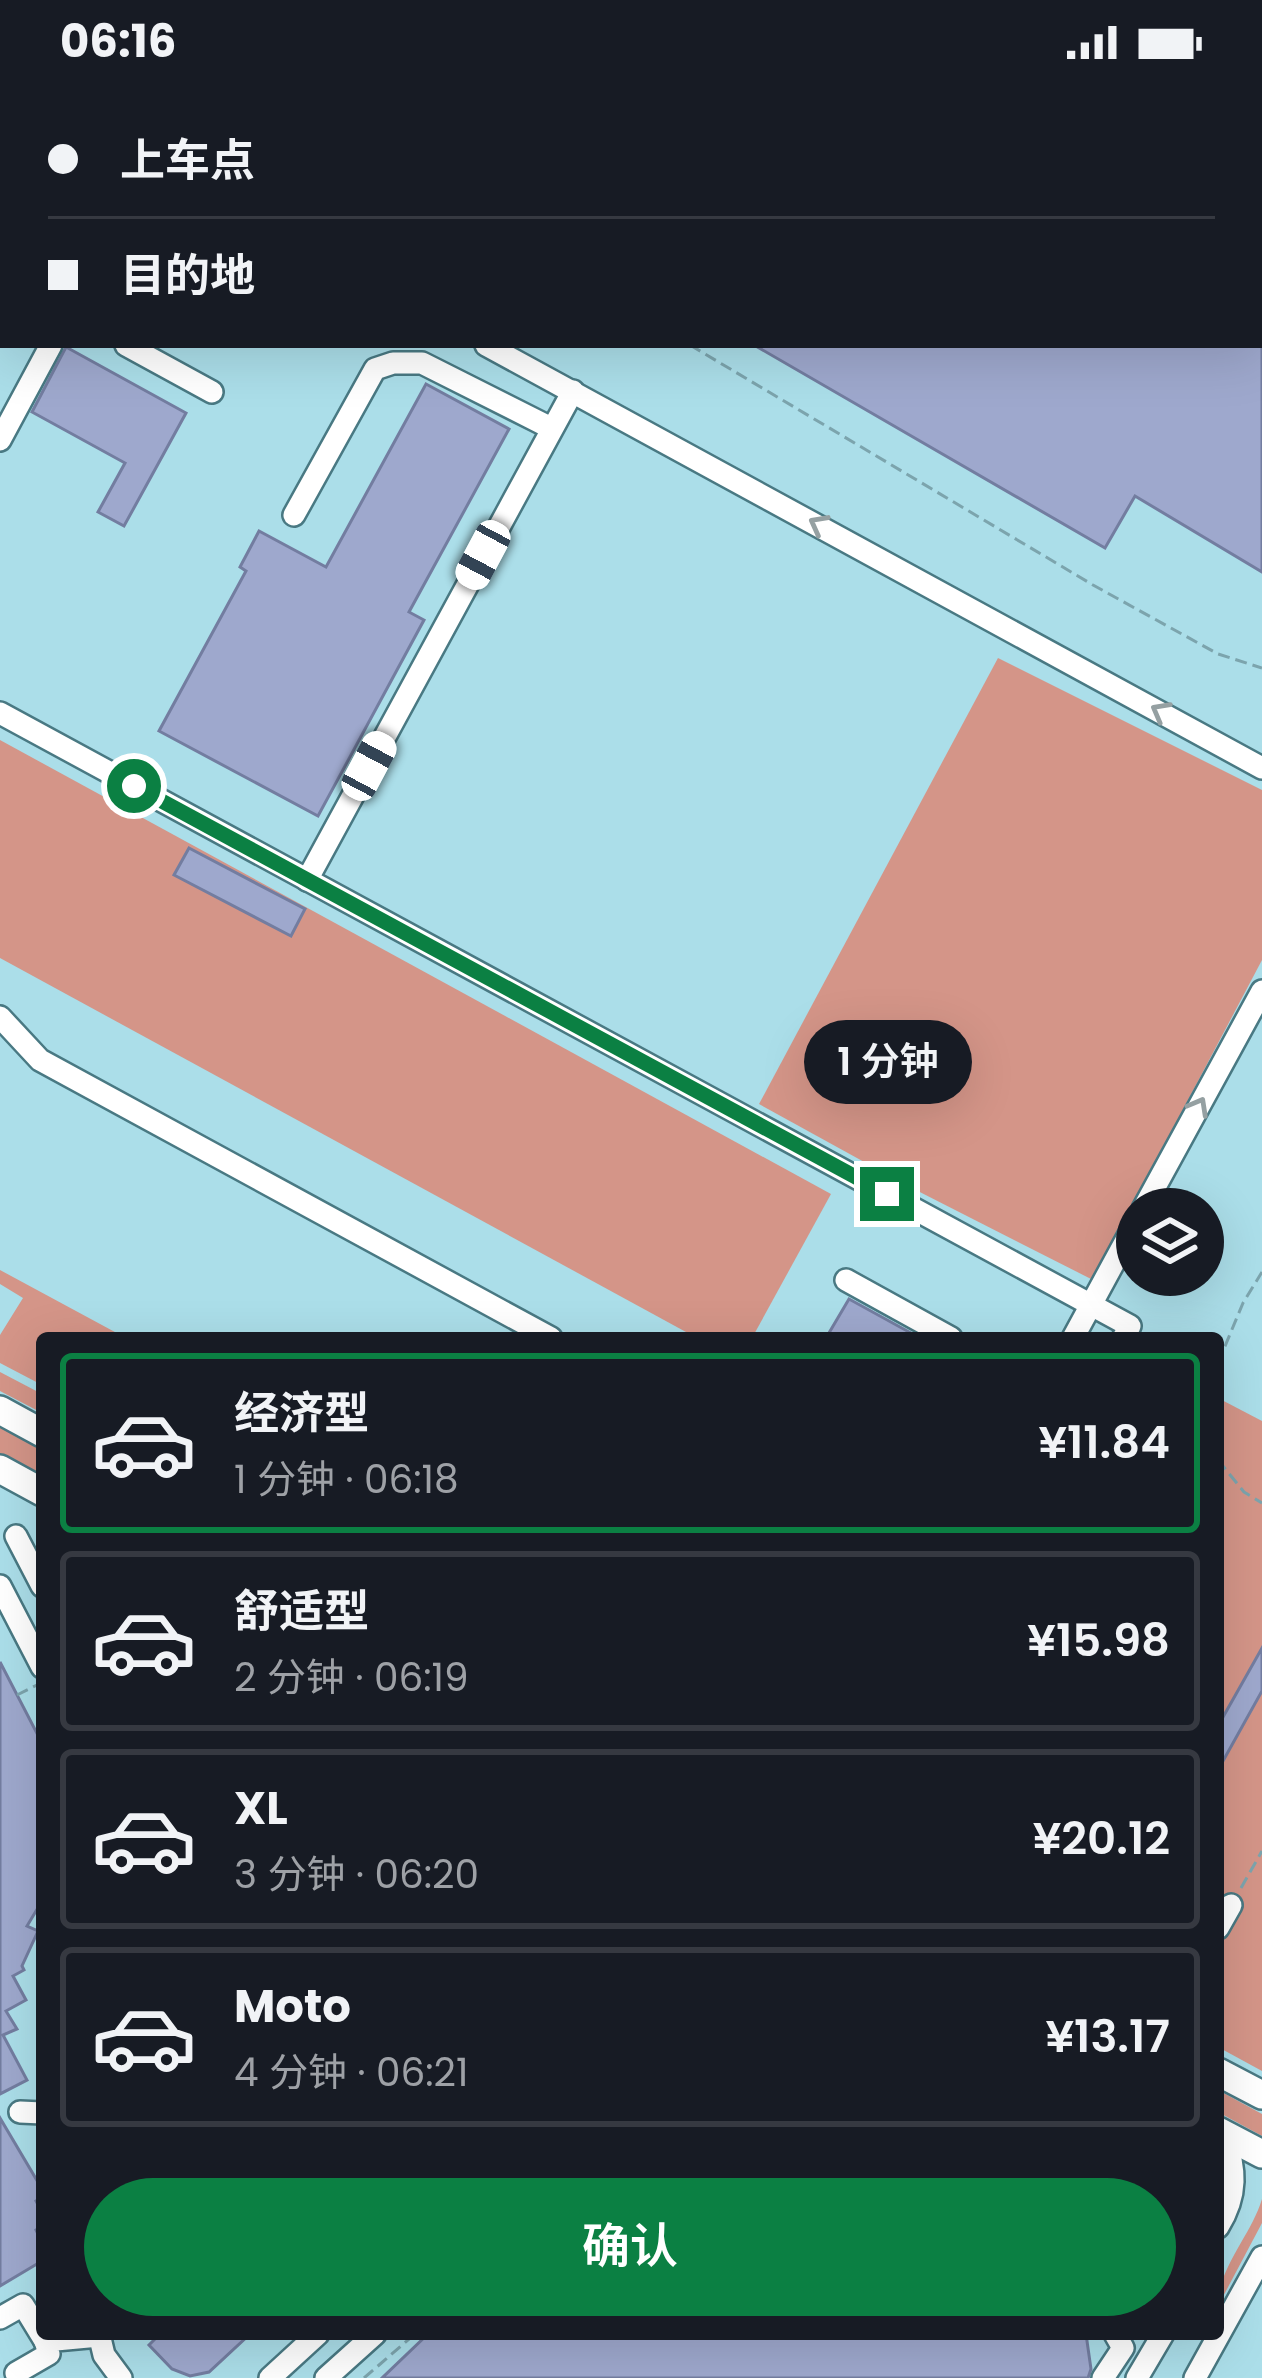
<!DOCTYPE html>
<html lang="zh">
<meta charset="utf-8">
<style>
:root{--surface:#171b24;--page:#242831;--text:#f1f3f6;--muted:#9ea1a6;--line:#363941;--accent:#0b8043}
body{margin:0;font-family:Poppins,"Noto Sans SC",sans-serif;background:var(--page);color:var(--text);height:100vh;display:flex;flex-direction:column;font-size:45px;white-space:nowrap}
*{box-sizing:border-box;margin:0}
p{font-size:39px;color:var(--muted)}
.icon{flex:none;width:66px;height:66px;fill:none;stroke:currentColor;stroke-width:2;stroke-linecap:round;stroke-linejoin:round}
.map{position:relative;flex:1;overflow:hidden}
.panel{position:absolute;left:36px;top:1248px;width:1188px;height:1008px;display:flex;flex-direction:column;background:var(--surface);border-radius:12px;box-shadow:0 12px 48px #0002}
.panel>*{flex:none}
.banner{position:absolute;left:0px;top:0px;width:1263px;height:264px;box-shadow:0 12px 48px #0002;display:grid;align-content:center;height:264px;padding:0 48px;background:var(--surface)}
.buttons{position:absolute;left:1116px;top:1104px;display:grid;gap:24px}
.buttons a{display:grid;place-items:center;width:108px;height:108px;border-radius:50%;background:var(--surface);box-shadow:0 12px 48px #0002;font-size:60px}
.end{position:absolute;width:54px;height:54px;margin:-27px;border:15px solid #0b8043;background:#fff;box-shadow:0 0 0 6px #fff}
.from{border-radius:50%}
.bubble{position:absolute;height:84px;border-radius:42px;background:var(--surface);box-shadow:0 12px 48px #0002;font-size:39px;font-weight:600;line-height:84px;text-align:center}
.car{position:absolute;width:36px;height:72px;margin:-36px -18px;border-radius:15px;box-shadow:0 0 9px 3px #0007;background:linear-gradient(#fff 24%,#345 0 40%,#fff 0 76%,#345 0 86%,#fff 0)}
.banner b{display:flex;align-items:center;gap:42px;height:114px;font-size:45px}
.banner b+b{border-top:3px solid var(--line)}
.banner i{width:30px;height:30px;background:var(--text)}
ul{padding:21px 0 0;list-style:none}
li{display:flex;align-items:center;gap:36px;height:180px;margin:0 24px 18px;padding:0 24px;border:6px solid var(--line);border-radius:12px}
li div{flex:1}
li b{display:block;font-size:45px}
li em{font-style:normal;font-weight:600}
li.on{border-color:var(--accent)}
li>.icon{width:108px;height:108px;stroke-width:1.5}
.primary-button{display:flex;gap:24px;margin-top:auto;padding:24px 48px}
.primary-button a{flex:1;height:138px;border-radius:72px;background:var(--accent);color:#fff;font-size:48px;font-weight:600;line-height:138px;text-align:center}
.status{display:flex;justify-content:space-between;align-items:center;height:84px;padding:0 60px;background:var(--surface);direction:ltr}
.status svg{height:33px;fill:currentColor}
.map>svg:first-child{display:block}
.green{fill:#d49588}
.building{fill:#9ea8cd;stroke:#737da0;stroke-width:3}
.lines{fill:none;stroke-linecap:round;stroke-linejoin:round}
.minor-casing{stroke:#497983;stroke-width:26}
.major-casing{stroke:#497983;stroke-width:32}
.path{stroke:#7ca4ad;stroke-width:3;stroke-dasharray:12 6;stroke-linecap:butt}
.minor{stroke:#fff;stroke-width:21}
.major{stroke:#fff;stroke-width:27}
.oneway{stroke:#95a0a2}
.route{stroke:#0b8043;stroke-width:15}
</style>
<div class="status"><b>06:16</b><svg viewBox="0 0 49 12"><path d="M0 12V9h3v3zM5 12V6h3v6zM10 12V3h3v9zM15 12V0h3v12zM26 1h20v11H26zM47 4h2v5h-2z"/></svg></div>
<div class="map">
<svg width="1262" height="2294" viewBox="0 0 1262 2294">
<rect width="100%" height="100%" fill="#abdee9"/>
<!-- green -->
<g class="green">
<polygon points="998,574 1262,706 1262,876 1093,1196 906,1101 759,1020"/>
<polygon points="0,656 831,1110 752,1254 697,1254 0,874"/>
<polygon points="0,1186 126,1254 42,1254 42,1301 0,1279 0,1251 23,1214 0,1200"/>
<polygon points="0,1288 42,1310 42,1329 0,1307"/>
<polygon points="1218,1314 1262,1337 1262,1987 1218,1963"/>
<polygon points="0,1341 42,1364 42,1395 0,1373"/>
<polygon points="1218,2006 1262,2030 1262,2052 1218,2028"/>
<path d="M1262 2115V2139L1218 2222C1218 2183 1251 2152 1262 2115Z"/>
</g>
<!-- building -->
<g class="building">
<polygon points="754,261 1262,261 1262,488 1135,412 1105,464"/>
<polygon points="66,263 186,329 124,442 98,428 125,379 32,328"/>
<polygon points="426,300 509,345 409,528 424,536 318,732 159,647 246,487 240,483 259,447 326,483"/>
<polygon points="189,764 305,825 291,852 174,791"/>
<polygon points="849,1215 920,1254 826,1254"/>
<polygon points="1262,1564 1262,1607 1218,1686 1218,1642"/>
<polygon points="0,1578 42,1659 42,1817 27,1842 38,1847 22,1882 24,1886 13,1892 26,1916 6,1927 17,1945 3,1951 27,1996 0,2010"/>
<polygon points="0,2034 42,2105 42,2113 36,2117 42,2128 42,2142 36,2146 42,2158 42,2177 0,2202"/>
<polygon points="160,2250 250,2250 209,2288 190,2292 172,2285 149,2261"/>
<polygon points="428,2250 1086,2250 1091,2285 1088,2294 382,2294"/>
</g>
<g class="lines">
<defs>
<g id="minor">
<polyline points="0,0 5,3"/>
<polyline points="0,250 3,244"/>
<polyline points="126,261 212,308"/>
<polyline points="486,261 1262,684"/>
<polyline points="0,356 51,261"/>
<polyline points="294,431 375,285 393,279 422,279 551,344"/>
<polyline points="0,629 1130,1242 1123,1254"/>
<polyline points="307,796 573,307"/>
<polyline points="0,933 40,976 551,1254"/>
<polyline points="1143,1125 1262,907"/>
<polyline points="846,1196 951,1254"/>
<polyline points="1073,1254 1137,1136"/>
<polyline points="16,1452 42,1502"/>
<polyline points="0,1502 42,1583"/>
<polyline points="1218,1844 1231,1821"/>
<polyline points="20,2028 42,2029"/>
<path d="M1218 2143C1238 2111 1236 2085 1224 2050"/>
<polyline points="0,2234 23,2221 45,2257"/>
<polyline points="99,2250 104,2271 121,2294"/>
<polyline points="18,2294 16,2289 49,2270 45,2257 99,2252"/>
<polyline points="270,2294 318,2250"/>
<polyline points="326,2294 375,2250"/>
<polyline points="1103,2294 1123,2264 1115,2250"/>
<polyline points="1137,2294 1163,2250"/>
<polyline points="1195,2294 1262,2173"/>
</g>
<g id="major">
<polyline points="0,1326 42,1349"/>
<polyline points="0,1385 42,1408"/>
<polyline points="1218,1988 1262,2011"/>
<polyline points="1218,2047 1262,2070"/>
</g>
</defs>
<!-- minor casing -->
<use href="#minor" class="minor-casing"/>
<!-- major casing -->
<use href="#major" class="major-casing"/>
<!-- path -->
<g class="path">
<polyline points="246,0 251,3"/>
<polyline points="1157,0 1162,3"/>
<polyline points="1260,61 1262,62"/>
<polyline points="690,261 1093,501 1218,570 1262,584"/>
<polyline points="1218,1279 1243,1219 1262,1188"/>
<polyline points="1218,1376 1244,1408 1262,1419"/>
<polyline points="17,1611 37,1601"/>
<polyline points="1241,1804 1262,1767"/>
<polyline points="364,2294 415,2250"/>
</g>
<!-- minor -->
<use href="#minor" class="minor"/>
<!-- major -->
<use href="#major" class="major"/>
</g>
<!-- one-way arrows -->
<defs><path id="oneway-chevron" d="M-2-3.5L2.5 0L-2 3.5" fill="none" stroke-width="1.6" stroke-linecap="round" stroke-linejoin="round" transform="scale(3)"/></defs>
<g class="oneway">
<use href="#oneway-chevron" transform="translate(818 440) rotate(-152)"/>
<use href="#oneway-chevron" transform="translate(1160 627) rotate(-151)"/>
<use href="#oneway-chevron" transform="translate(1199 1022) rotate(-61)"/>
</g>
<g class="lines">
<!-- route -->
<polyline class="route" points="134,702 887,1110"/>
</g>
</svg>
<div class="buttons">
<a><svg class="icon" aria-label="layers" viewBox="0 0 24 24"><path d="M12 4l9 5-9 5-9-5zM3 14l9 5 9-5"/></svg></a>
</div>
<i class="end from" style="left:134px;top:702px"></i>
<i class="end" style="left:887px;top:1110px"></i>
<div class="bubble" style="left:804px;top:936px;width:168px">1 分钟</div>
<i class="car" style="left:483px;top:471px;rotate:208deg"></i>
<i class="car" style="left:369px;top:682px;rotate:28deg"></i>
<div class="banner">
<b><i class="from"></i>上车点</b>
<b><i></i>目的地</b>
</div>
<section class="panel">
<ul>
<li class="on"><svg class="icon" aria-label="car" viewBox="0 0 24 24"><path d="M5 17H2v-5l4-1 3-4h7l3 4 3 1v5h-3M9 17h6M6 11h13"/><circle cx="7" cy="17" r="2"/><circle cx="17" cy="17" r="2"/></svg><div><b>经济型</b><p>1 分钟 · 06:18</p></div><em>¥11.84</em></li>
<li><svg class="icon" aria-label="car" viewBox="0 0 24 24"><path d="M5 17H2v-5l4-1 3-4h7l3 4 3 1v5h-3M9 17h6M6 11h13"/><circle cx="7" cy="17" r="2"/><circle cx="17" cy="17" r="2"/></svg><div><b>舒适型</b><p>2 分钟 · 06:19</p></div><em>¥15.98</em></li>
<li><svg class="icon" aria-label="car" viewBox="0 0 24 24"><path d="M5 17H2v-5l4-1 3-4h7l3 4 3 1v5h-3M9 17h6M6 11h13"/><circle cx="7" cy="17" r="2"/><circle cx="17" cy="17" r="2"/></svg><div><b>XL</b><p>3 分钟 · 06:20</p></div><em>¥20.12</em></li>
<li><svg class="icon" aria-label="car" viewBox="0 0 24 24"><path d="M5 17H2v-5l4-1 3-4h7l3 4 3 1v5h-3M9 17h6M6 11h13"/><circle cx="7" cy="17" r="2"/><circle cx="17" cy="17" r="2"/></svg><div><b>Moto</b><p>4 分钟 · 06:21</p></div><em>¥13.17</em></li>
</ul>
<div class="primary-button"><a>确认</a></div>
</section>
</div>
